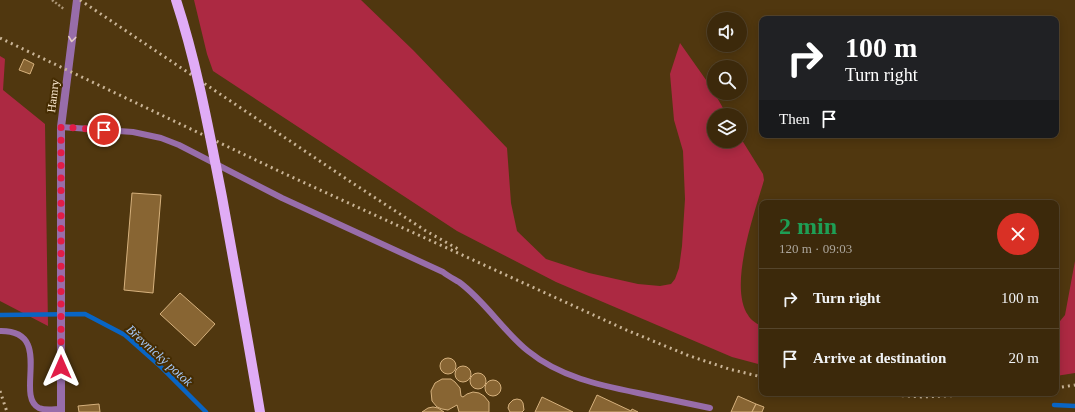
<!DOCTYPE html>
<html lang="en">
<head>
<meta charset="utf-8">
<style>
	body { margin:0; font-family:Georgia,serif; background:#433114; color:#f1f3f6; height:100vh; display:flex; flex-direction:column; font-size:15px; white-space:nowrap }
	* { box-sizing:border-box; margin:0 }
	p { font-size:13px; color:#aca69d }
	.icon { flex:none; width:22px; height:22px; fill:none; stroke:currentColor; stroke-width:2; stroke-linecap:round; stroke-linejoin:round }
	.map { position:relative; flex:1; overflow:hidden }
	.panel { position:absolute; left:759px; top:200px; width:300px; height:196px; display:flex; flex-direction:column; background:#3c290b; border-radius:8px; box-shadow:0 2px 10px #0003,0 0 0 1px #55452c }
	.panel>* { flex:none }
	.hud { position:absolute; left:759px; top:16px; width:300px; height:122px; border-radius:8px; box-shadow:0 2px 10px #0003,0 0 0 1px #55452c; background:#202124; color:#fff; overflow:hidden }
	.controls { position:absolute; left:707px; top:12px; display:grid; gap:8px }
	.controls a { display:grid; place-items:center; width:40px; height:40px; border-radius:50%; background:#3c290b; box-shadow:0 2px 10px #0003,0 0 0 1px #55452c; font-size:20px }
	.pin { position:absolute; display:grid; place-items:center; width:34px; height:34px; color:#fff; margin:-17px; border:2px solid #fff; border-radius:50%; box-shadow:0 1px 4px #0007 }
	.me { position:absolute; width:44px; margin:-22px; rotate:0deg; stroke-linejoin:round; filter:drop-shadow(0 0 3px #0008) }
	.turn { display:flex; align-items:center; gap:14px; height:84px; padding:0 20px; font-size:18px }
	.turn .icon { width:52px; height:52px; stroke-width:2.5 }
	.turn b { display:block; font-size:28px; line-height:34px }
	.then { display:flex; align-items:center; height:38px; padding:0 20px; background:#0003; gap:8px; font-size:15px }
	.round { display:grid; place-items:center; flex:none; width:42px; height:42px; border-radius:21px; background:#433114 }
	.summary { display:flex; align-items:center; justify-content:space-between; height:68px; padding:0 20px }
	h1 { font-size:24px; font-weight:600; line-height:30px; color:#1e9e55 }
	ul { padding:0; list-style:none }
	li { display:flex; align-items:center; gap:12px; height:60px; padding:0 20px; border-top:1px solid #55452c }
	li div { flex:1 }
	li b { display:block; font-size:15px }
	li em { font-style:normal }
	.map>svg:first-child { display:block }
	.forest { fill:#ac2942 }
	.lines { fill:none; stroke-linecap:round; stroke-linejoin:round }
	.stream { stroke:#0965c4; stroke-width:4.5 }
	.building { fill:#886533; stroke:#d6b17d }
	.path { stroke:#ac9676; stroke-width:2.5; stroke-dasharray:2 2; stroke-linecap:butt }
	.service { stroke:#986daa; stroke-width:6 }
	.minor { stroke:#986daa; stroke-width:8 }
	.rail { stroke:#c9b496; stroke-width:3; stroke-dasharray:2 4; stroke-linecap:butt }
	.primary-bridge { stroke:#e0acf6; stroke-width:10 }
	.oneway { stroke:#e2c8c4 }
	.route { stroke:#e11d48; stroke-width:7; stroke-dasharray:0 12.6 }
	.labels { text-anchor:middle; stroke-width:4; stroke-linejoin:round; paint-order:stroke }
	.street-label { font-size:12px; fill:#fae7cd; stroke:#452c02 }
	.water-label { font-size:13px; font-style:italic; fill:#a5c9f9; stroke:#452c02 }
</style>
</head>
<body>
<div class="map">
<svg width="1075" height="412" viewBox="0 0 1075 412">
	<rect width="100%" height="100%" fill="#50370f"/>
	<g class="forest">
		<path d="M194 0H361L413 50 507 148 511 203 517 231 546 259 589 273 638 284 660 286 671 284 675 279 679 268 682 246 685 199 683 151 674 120 670 74 680 43 711 87 727 115H714V141H740V137L763 174 764 180C755 212 728 286 748 315 750 320 758 324 762 327V365L732 357 556 282 457 231 213 71 207 54Z"/>
		<polygon points="0,56 5,59 3,90 45,124 48,326 0,301"/>
		<polygon points="1075,245 1075,373 1056,376 1056,326 1065,315 1075,261"/>
	</g>
	<g class="lines">
		<g class="stream">
			<polyline points="0,315 85,314 125,335 160,366 206,412"/>
			<polyline points="1054,405 1075,406"/>
		</g>
	</g>
	<g class="building">
		<polygon points="24,59 34,64 30,74 19,70"/>
		<polygon points="132,193 161,195 153,293 124,290"/>
		<polygon points="180,293 215,324 195,346 160,314"/>
		<circle cx="448" cy="366" r="8"/>
		<circle cx="463" cy="374" r="8"/>
		<circle cx="478" cy="381" r="8"/>
		<polygon points="442,379 451,379 455,382 460,388 461,396 463,397 467,394 473,392 479,393 484,396 489,402 489,412 459,412 457,405 448,410 442,409 437,407 432,401 431,391 435,383"/>
		<circle cx="493" cy="388" r="8"/>
		<polygon points="597,395 631,411 632,409 638,412 589,412"/>
		<polygon points="738,396 756,404 752,412 731,412"/>
		<polygon points="542,397 573,412 535,412"/>
		<polygon points="517,399 521,400 523,403 524,410 522,412 510,412 508,408 509,404 513,400"/>
		<polygon points="99,404 100,412 79,412 78,406"/>
		<polygon points="756,404 764,407 762,412 752,412"/>
		<polygon points="433,407 438,408 444,412 422,412 428,408"/>
	</g>
	<g class="lines">
		<polyline class="path" points="52,0 64,9"/>
		<g class="service">
			<path d="M61 127 133 132 161 138 179 145 282 198 443 272C448 276 454 279 459 282 485 301 503 331 528 351 560 377 599 385 638 393 662 398 686 403 710 408"/>
			<path d="M0 331C55 330 14 396 39 408 46 411 54 409 61 409"/>
		</g>
		<polyline class="minor" points="61,412 61,127 77,0"/>
		<g class="rail">
			<polyline points="80,0 351,182 426,231 458,249"/>
			<polyline points="0,38 283,173 624,329 687,355 729,369 762,377"/>
			<polyline points="1056,388 1075,385"/>
			<polyline points="0,391 7,412"/>
			<polyline points="860,393 923,397 1012,393"/>
		</g>
		<path class="primary-bridge" d="M176 0C197 64 209 131 222 197 235 269 248 340 260 412"/>
	</g>
	<defs><path id="oneway-chevron" d="M-2-3.5L2.5 0L-2 3.5" fill="none" stroke-width="1.6" stroke-linecap="round" stroke-linejoin="round"/></defs>
	<use class="oneway" href="#oneway-chevron" transform="translate(72 39) rotate(97)"/>
	<g class="lines">
		<polyline class="route" points="61,367 61,127 104,130"/>
	</g>
	<g class="labels">
		<g class="street-label">
			<text transform="translate(53 96) rotate(-83)" y="4">Hamry</text>
		</g>
		<g class="water-label">
			<text transform="translate(160 355) rotate(42)" y="5">Břevnický potok</text>
		</g>
	</g>
</svg>
<div class="controls">
<a><svg class="icon" aria-label="sound" viewBox="0 0 24 24"><path d="M4 9h4l5-4v14l-5-4H4zM17 9q2 3 0 6"/></svg></a>
<a><svg class="icon" aria-label="search" viewBox="0 0 24 24"><circle cx="10" cy="10" r="6"/><path d="M15 15l6 6"/></svg></a>
<a><svg class="icon" aria-label="layers" viewBox="0 0 24 24"><path d="M12 4l9 5-9 5-9-5zM3 14l9 5 9-5"/></svg></a>
</div>
<div class="pin" style="left:104px;top:130px;background:#d93025"><svg class="icon" aria-label="arrive" viewBox="0 0 24 24"><path d="M6 21V4h12l-3 4 3 4H6"/></svg></div>
<svg class="me" style="left:61px;top:367px" viewBox="-20 -20 40 40"><path d="M0-17L14 15 0 8-14 15z" fill="#e11d48" stroke="#fff" stroke-width="4"/></svg>
<div class="hud">
<div class="turn"><svg class="icon" aria-label="right" viewBox="0 0 24 24"><path d="M7 20v-9h11M14 6l5 5-5 5"/></svg><div><b>100 m</b>Turn right</div></div>
<div class="then">Then<svg class="icon" aria-label="arrive" viewBox="0 0 24 24"><path d="M6 21V4h12l-3 4 3 4H6"/></svg></div>
</div>
<section class="panel">
<div class="summary"><div><h1>2 min</h1><p>120 m · 09:03</p></div><a class="round" style="background:#d93025;color:#fff"><svg class="icon" aria-label="close" viewBox="0 0 24 24"><path d="M6 6l12 12M18 6L6 18"/></svg></a></div>
<ul>
<li><svg class="icon" aria-label="right" viewBox="0 0 24 24"><path d="M7 20v-9h11M14 6l5 5-5 5"/></svg><div><b>Turn right</b></div><em>100 m</em></li>
<li><svg class="icon" aria-label="arrive" viewBox="0 0 24 24"><path d="M6 21V4h12l-3 4 3 4H6"/></svg><div><b>Arrive at destination</b></div><em>20 m</em></li>
</ul>
</section>
</div>
</body>
</html>
